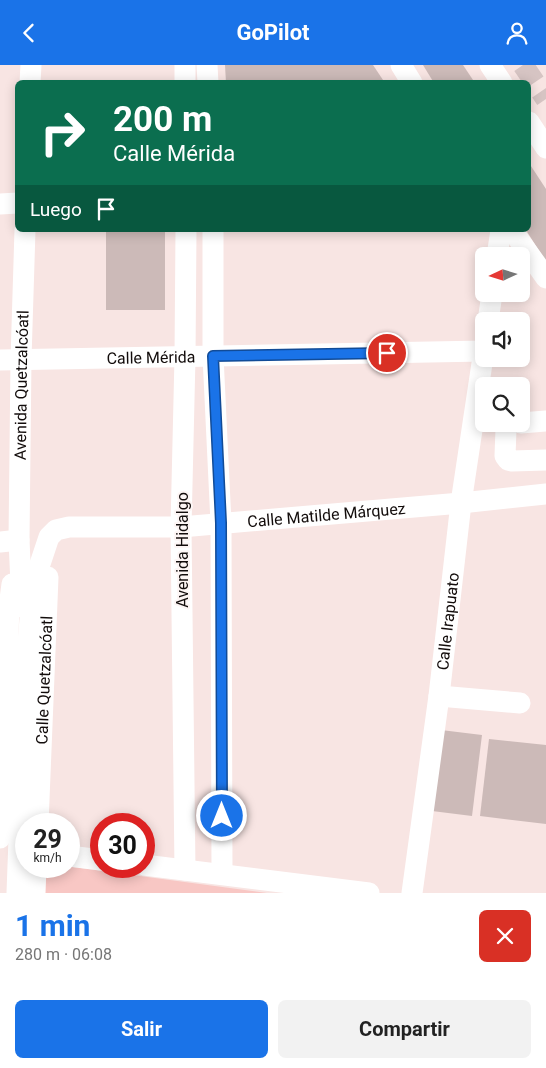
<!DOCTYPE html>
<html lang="es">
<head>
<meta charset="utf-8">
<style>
	body { margin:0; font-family:Roboto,sans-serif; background:#f2f2f2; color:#222; height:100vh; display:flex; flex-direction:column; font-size:19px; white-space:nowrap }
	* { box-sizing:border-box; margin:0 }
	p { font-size:16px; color:#767676 }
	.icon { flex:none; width:28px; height:28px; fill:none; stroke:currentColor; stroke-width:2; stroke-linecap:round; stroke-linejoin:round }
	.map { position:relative; height:828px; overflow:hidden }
	.drawer { display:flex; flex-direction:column; background:#fff; flex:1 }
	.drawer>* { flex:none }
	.hud { position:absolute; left:15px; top:15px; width:516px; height:152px; border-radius:8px; box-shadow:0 2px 12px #0003; background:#0b6e4f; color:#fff; overflow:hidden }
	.needle { width:32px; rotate:266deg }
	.buttons { position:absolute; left:475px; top:182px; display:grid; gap:10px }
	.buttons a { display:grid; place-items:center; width:55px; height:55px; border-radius:8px; background:#fff; box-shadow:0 2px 12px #0003; font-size:25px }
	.speed { position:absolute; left:15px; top:748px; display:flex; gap:10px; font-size:25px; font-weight:700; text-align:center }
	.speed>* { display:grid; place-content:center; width:65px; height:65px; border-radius:50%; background:#fff; box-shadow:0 2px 12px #0003; line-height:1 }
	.speed small { font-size:12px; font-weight:400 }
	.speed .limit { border:8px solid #d22; background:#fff; color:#111 }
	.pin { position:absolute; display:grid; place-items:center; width:42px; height:42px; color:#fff; margin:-21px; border:2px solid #fff; border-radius:50%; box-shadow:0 1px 5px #0007 }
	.me { position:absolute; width:55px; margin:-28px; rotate:0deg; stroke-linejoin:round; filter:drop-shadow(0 0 4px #0008) }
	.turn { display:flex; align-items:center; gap:18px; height:105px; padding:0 15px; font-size:22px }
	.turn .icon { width:65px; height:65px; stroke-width:2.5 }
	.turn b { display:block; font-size:35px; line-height:42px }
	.then { display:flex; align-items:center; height:48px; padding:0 15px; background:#0003; gap:10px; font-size:19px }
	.round { display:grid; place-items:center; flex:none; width:52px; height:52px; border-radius:8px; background:#f2f2f2 }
	.head { display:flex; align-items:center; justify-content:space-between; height:85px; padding:0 15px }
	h1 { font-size:30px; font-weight:700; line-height:38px; color:#1a73e8 }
	.cta { display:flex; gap:10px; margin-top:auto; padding:10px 15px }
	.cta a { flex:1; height:58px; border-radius:8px; background:#1a73e8; color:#fff; font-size:20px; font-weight:700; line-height:58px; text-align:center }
	.cta a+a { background:#f2f2f2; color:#222 }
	header { display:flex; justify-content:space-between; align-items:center; height:65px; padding:0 15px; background:#1a73e8; color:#fff; font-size:22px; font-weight:700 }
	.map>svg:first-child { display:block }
	.green { fill:#f8c7c4 }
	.building { fill:#ccbab8 }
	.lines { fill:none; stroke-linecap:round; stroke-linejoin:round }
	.minor-tunnel { stroke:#d6c4c3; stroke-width:21; stroke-dasharray:21 11; stroke-linecap:butt }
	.minor { stroke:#fff; stroke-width:21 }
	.route-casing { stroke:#114b97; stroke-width:12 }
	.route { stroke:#1a73e8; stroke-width:9 }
	.labels { text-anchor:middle; stroke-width:4; stroke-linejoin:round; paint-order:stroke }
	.street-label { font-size:16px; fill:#120c0b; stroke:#fdf5f4 }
</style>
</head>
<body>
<header><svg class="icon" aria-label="back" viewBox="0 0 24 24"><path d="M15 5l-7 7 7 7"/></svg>GoPilot<svg class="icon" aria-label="person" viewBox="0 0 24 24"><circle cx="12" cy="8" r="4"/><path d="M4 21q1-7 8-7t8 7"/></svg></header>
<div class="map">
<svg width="546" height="828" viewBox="0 0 546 828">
	<rect width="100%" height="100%" fill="#f8e5e3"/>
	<polygon class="green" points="46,801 65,801 267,828 45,828"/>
	<g class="building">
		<polygon points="225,0 373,0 385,18 226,18"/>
		<polygon points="423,0 463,0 475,18 434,18"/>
		<polygon points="529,98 546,124 546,197 526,165 529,165"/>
		<rect x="106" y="165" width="59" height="80"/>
		<polygon points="441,665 482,670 472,751 432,746"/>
		<polygon points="489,674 546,680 546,759 480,751"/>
	</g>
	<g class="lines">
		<polyline class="minor-tunnel" points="523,0 546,34"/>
		<g class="minor">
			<polyline points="185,0 185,18"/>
			<polyline points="207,0 208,18"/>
			<polyline points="401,0 412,18"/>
			<polyline points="490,0 502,18"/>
			<polyline points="30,18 31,0"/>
			<polyline points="529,57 546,83"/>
			<polyline points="0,139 18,138"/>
			<polyline points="213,165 213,291 221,458 222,809"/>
			<polyline points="512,165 546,213"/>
			<polyline points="497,191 501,165"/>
			<polyline points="488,256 492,229"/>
			<path id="s1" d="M0 295 484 286"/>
			<polyline points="521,358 546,356"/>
			<polyline points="510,359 506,364 505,391 508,395 512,396 546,395"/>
			<polyline points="0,477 19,475"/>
			<path id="s2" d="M22 542 19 475 21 294 25 165"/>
			<polyline points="439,631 520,638"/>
			<path id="s3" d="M38 759 48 512"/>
			<polyline points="0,773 9,542 12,519"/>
			<polyline points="69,791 101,795"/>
			<polyline points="144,800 369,828"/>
			<polyline points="185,805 181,462 185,292 186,165"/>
			<path id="s4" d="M17 828 25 612 31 543 37 508 49 472 56 465 69 462H181L461 438 546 429"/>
			<polyline points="35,828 36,801"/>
			<path id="s5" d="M412 828 439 631 461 438 484 285"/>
		</g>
	</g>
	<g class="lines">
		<g class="route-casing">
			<polyline id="route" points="222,751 221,458 213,291 387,288"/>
		</g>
		<use href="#route" class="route"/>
	</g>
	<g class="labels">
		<g class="street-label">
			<text dy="6" stroke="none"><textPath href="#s1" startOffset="151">Calle Mérida</textPath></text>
			<text dy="6" stroke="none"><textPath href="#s2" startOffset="222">Avenida Quetzalcóatl</textPath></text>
			<text dy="6" stroke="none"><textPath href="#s4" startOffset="640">Calle Matilde Márquez</textPath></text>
			<text transform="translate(182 485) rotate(-90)" y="6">Avenida Hidalgo</text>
			<text dy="6" stroke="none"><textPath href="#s5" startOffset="274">Calle Irapuato</textPath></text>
			<text dy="6" stroke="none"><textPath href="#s3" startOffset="144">Calle Quetzalcóatl</textPath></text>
		</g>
	</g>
</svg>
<div class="buttons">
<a><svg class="needle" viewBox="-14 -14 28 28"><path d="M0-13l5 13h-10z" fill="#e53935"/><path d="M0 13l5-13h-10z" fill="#767676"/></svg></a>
<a><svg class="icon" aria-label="sound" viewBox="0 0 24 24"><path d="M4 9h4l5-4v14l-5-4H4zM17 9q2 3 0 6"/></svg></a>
<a><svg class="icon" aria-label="search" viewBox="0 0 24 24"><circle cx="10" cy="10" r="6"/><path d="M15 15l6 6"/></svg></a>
</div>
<div class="speed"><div>29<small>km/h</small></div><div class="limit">30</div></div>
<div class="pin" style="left:387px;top:288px;background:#d93025"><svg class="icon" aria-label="arrive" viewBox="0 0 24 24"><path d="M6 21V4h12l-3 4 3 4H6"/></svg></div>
<svg class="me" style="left:222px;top:751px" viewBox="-20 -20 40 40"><circle r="17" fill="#1a73e8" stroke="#fff" stroke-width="3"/><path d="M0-11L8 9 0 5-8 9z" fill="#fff"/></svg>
<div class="hud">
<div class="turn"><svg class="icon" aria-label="right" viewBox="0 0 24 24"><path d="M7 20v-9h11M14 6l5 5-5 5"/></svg><div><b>200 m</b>Calle Mérida</div></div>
<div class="then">Luego<svg class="icon" aria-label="arrive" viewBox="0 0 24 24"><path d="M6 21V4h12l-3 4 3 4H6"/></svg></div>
</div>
</div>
<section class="drawer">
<div class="head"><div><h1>1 min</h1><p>280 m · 06:08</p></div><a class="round" style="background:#d93025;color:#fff"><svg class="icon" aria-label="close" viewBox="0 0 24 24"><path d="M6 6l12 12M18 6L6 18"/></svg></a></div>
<div class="cta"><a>Salir</a><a>Compartir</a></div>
</section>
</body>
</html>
